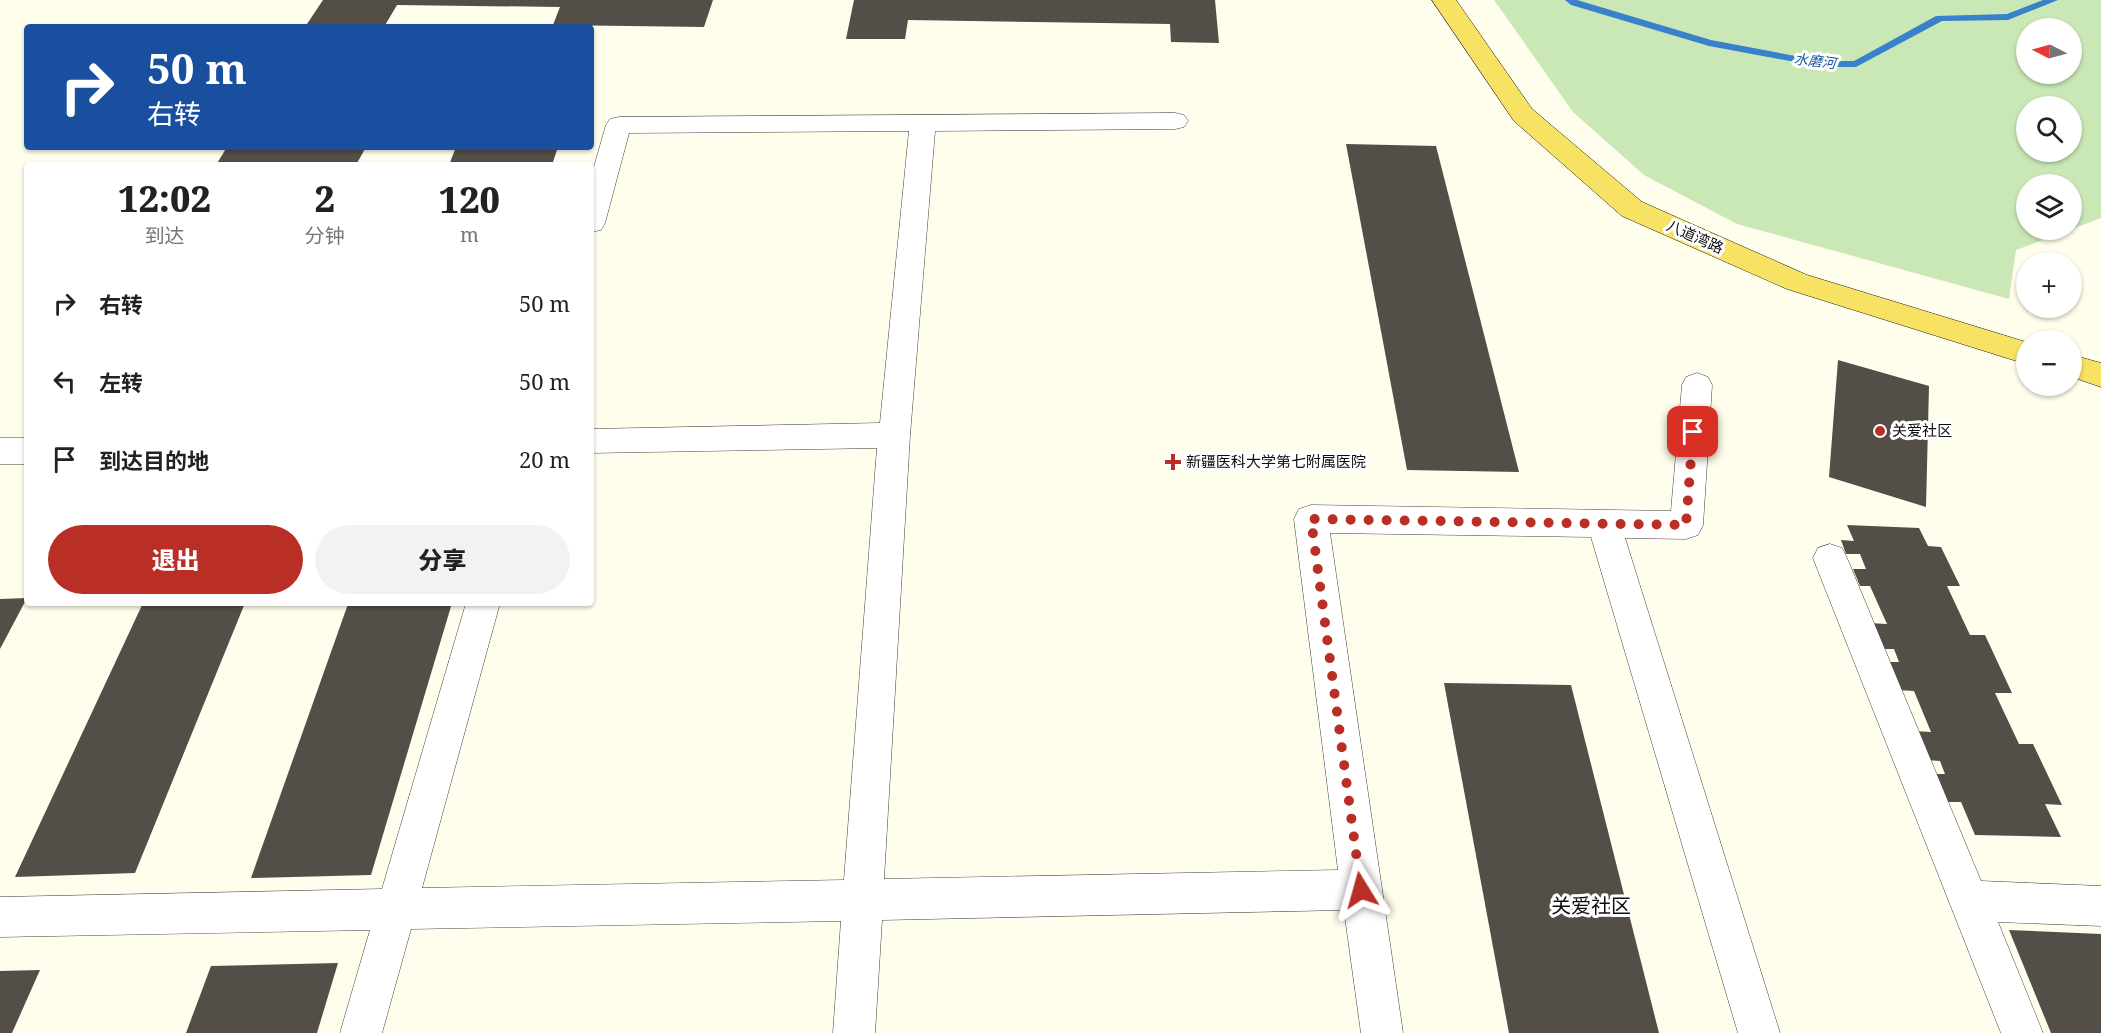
<!DOCTYPE html>
<html lang="zh">
<head>
<meta charset="utf-8">
<style>
	body { margin:0; font-family:"Noto Serif","Noto Sans SC",serif; background:#f2f2f2; color:#222; height:100vh; display:flex; flex-direction:column; font-size:22px; white-space:nowrap }
	* { box-sizing:border-box; margin:0 }
	p { font-size:20px; color:#767676 }
	.icon { flex:none; width:33px; height:33px; fill:none; stroke:currentColor; stroke-width:2; stroke-linecap:round; stroke-linejoin:round }
	.map { position:relative; flex:1; overflow:hidden }
	.details { position:absolute; left:24px; top:162px; width:570px; height:444px; display:flex; flex-direction:column; background:#fff; border-radius:6px; box-shadow:0 2px 4px #0004 }
	.details>* { flex:none }
	.guide { position:absolute; left:24px; top:24px; width:570px; height:126px; border-radius:6px; box-shadow:0 2px 4px #0004; background:#1a4fa0; color:#fff; overflow:hidden }
	.needle { width:39px; rotate:276deg }
	.controls { position:absolute; left:2016px; top:18px; display:grid; gap:12px }
	.controls a { display:grid; place-items:center; width:66px; height:66px; border-radius:50%; background:#fff; box-shadow:0 2px 4px #0004; font-size:30px }
	.pin { position:absolute; display:grid; place-items:center; width:51px; height:51px; color:#fff; margin:-26px; border-radius:12px; box-shadow:0 3px 9px #0006 }
	.me { position:absolute; width:66px; margin:-33px; rotate:352deg; stroke-linejoin:round; filter:drop-shadow(0 0 4px #0008) }
	.turn { display:flex; align-items:center; gap:21px; height:126px; padding:0 24px; font-size:27px }
	.turn .icon { width:78px; height:78px; stroke-width:2.5 }
	.turn b { display:block; font-size:42px; line-height:51px }
	.eta { display:flex; justify-content:space-evenly; align-items:center; height:102px; text-align:center }
	.eta b { font-size:36px; font-weight:800; line-height:42px }
	.button { display:flex; gap:12px; margin-top:auto; padding:12px 24px }
	.button a { flex:1; height:69px; border-radius:36px; background:#b92f26; color:#fff; font-size:24px; font-weight:800; line-height:69px; text-align:center }
	.button a+a { background:#f2f2f2; color:#222 }
	ul { padding:0; list-style:none }
	li { display:flex; align-items:center; gap:18px; height:78px; padding:0 24px }
	li div { flex:1 }
	li b { display:block; font-size:22px }
	li em { font-style:normal }
	.map>svg:first-child { display:block }
	.green { fill:#cae8b6; fill-rule:evenodd }
	.lines { fill:none; stroke-linecap:round; stroke-linejoin:round }
	.stream { fill:#3981cb; fill-rule:evenodd }
	.building { fill:#544e48 }
	.minor-casing { stroke:#3f3f3f; stroke-width:1 }
	.major-casing { stroke:#1d1d1d; stroke-width:1 }
	.minor { fill:#fff; fill-rule:evenodd }
	.major { fill:#f7e263; fill-rule:evenodd }
	.route { stroke:#b92f26; stroke-width:10; stroke-dasharray:0 18 }
	.poi-dot { fill:#b92f26; stroke:#fff; stroke-width:2 }
	.labels { text-anchor:middle; stroke-width:6; stroke-linejoin:round; paint-order:stroke }
	.far-water-label { font-size:14px; font-style:italic; fill:#18549b; stroke:#fff }
	.street-label { font-size:15px; fill:#0c0c0c; stroke:#fff }
	.poi-label { font-size:15px; fill:#0c0c0c; stroke:#fff; text-anchor:start }
	.near-neighbourhood-label { font-size:20px; fill:#0c0c0c; stroke:#fff }
</style>
</head>
<body>
<div class="map">
<svg width="2101" height="1033" viewBox="0 0 2101 1033">
	<rect width="100%" height="100%" fill="#fffdeb"/>
	<path class="green" d="M1494 0H2101V218L2016 250 2009 299 1737 224 1644 175 1573 112ZM2026 28H2072V74H2026ZM2026 106H2072V152H2026ZM2026 184H2072V230H2026Z"/>
	<g class="lines">
		<polygon class="stream" points="1565,0 1577,0 1711,40 1822,61 1854,61 1936,16 2007,14 2043,0 2058,0 2008,20 1942,21 1856,67 1822,67 1709,46 1571,5"/>
	</g>
	<g class="building">
		<polygon points="323,0 713,0 704,27 553,25 560,7 397,5 384,27 305,27"/>
		<polygon points="854,0 1215,0 1219,43 1171,42 1170,24 908,20 905,39 846,39"/>
		<polygon points="1346,144 1436,146 1519,472 1407,470"/>
		<polygon points="227,147 366,147 356,165 216,165"/>
		<polygon points="456,147 558,147 552,165 449,165"/>
		<polygon points="1838,360 1929,386 1926,507 1829,477"/>
		<polygon points="1847,525 1919,528 1928,546 1941,547 1960,586 1947,586 1970,635 1985,635 2012,693 1995,693 2019,744 2033,744 2062,805 2045,804 2061,837 1975,835 1961,802 1943,802 1930,774 1945,774 1940,761 1926,760 1913,731 1931,732 1914,691 1897,690 1885,662 1899,662 1894,649 1880,649 1868,623 1887,624 1870,586 1860,586 1853,569 1866,569 1860,554 1846,554 1841,540 1854,541"/>
		<polygon points="27,598 0,649 0,599"/>
		<polygon points="143,603 245,603 135,873 15,877"/>
		<polygon points="379,603 452,603 371,875 251,878 348,604"/>
		<polygon points="1444,683 1571,685 1659,1033 1509,1033"/>
		<polygon points="2009,930 2101,934 2101,1033 2051,1033"/>
		<polygon points="338,963 317,1033 186,1033 211,966"/>
		<polygon points="40,970 12,1033 0,1033 0,971"/>
	</g>
	<g class="lines">
		<g class="minor-casing">
			<g id="minor">
				<polygon points="1175,113 1184,115 1188,121 1184,127 1175,129 935,131 910,435 884,879 1338,870 1294,519 1299,509 1311,505 1671,511 1682,385 1686,377 1697,373 1708,377 1712,385 1703,525 1698,535 1686,539 1625,538 1780,1033 1738,1033 1591,537 1330,533 1403,1033 1361,1033 1344,910 882,920 875,1033 833,1033 841,921 411,929 382,1033 340,1033 370,930 0,937 0,897 382,889 466,603 500,603 422,888 844,880 877,448 591,453 591,429 880,423 909,131 629,133 605,223 601,230 591,232 591,177 606,125 610,119 619,117"/>
				<rect x="0" y="438" width="27" height="26"/>
				<polygon points="1830,544 1842,548 1847,558 1981,881 2101,886 2101,926 1998,922 2043,1033 2001,1033 1813,558 1818,548"/>
			</g>
		</g>
		<g class="major-casing">
			<g id="major">
				<polygon points="1432,0 1456,0 1532,109 1642,202 1807,275 2026,342 2026,364 1787,289 1622,216 1514,121"/>
				<polygon points="2072,355 2101,363 2101,387 2072,377"/>
			</g>
		</g>
		<use href="#minor" class="minor"/>
		<use href="#major" class="major"/>
	</g>
	<g class="lines">
		<polyline class="route" points="1361,890 1311,519 1686,525 1693,432"/>
	</g>
	<g class="poi-dot">
		<circle cx="1880" cy="431" r="6"/>
		<path d="M1170 453h6v6h6v6h-6v6h-6v-6h-6v-6h6z"/>
	</g>
	<g class="labels">
		<g class="far-water-label">
			<text transform="translate(1815 61) rotate(7)" y="5">水磨河</text>
		</g>
		<g class="street-label">
			<text transform="translate(1695 237) rotate(24)" y="5">八道湾路</text>
		</g>
		<g class="poi-label">
			<text x="1892" y="436">关爱社区</text>
			<text x="1186" y="467">新疆医科大学第七附属医院</text>
		</g>
		<g class="near-neighbourhood-label">
			<text x="1591" y="913">关爱社区</text>
		</g>
	</g>
</svg>
<div class="controls">
<a><svg class="needle" viewBox="-14 -14 28 28"><path d="M0-13l5 13h-10z" fill="#e53935"/><path d="M0 13l5-13h-10z" fill="#767676"/></svg></a>
<a><svg class="icon" aria-label="search" viewBox="0 0 24 24"><circle cx="10" cy="10" r="6"/><path d="M15 15l6 6"/></svg></a>
<a><svg class="icon" aria-label="layers" viewBox="0 0 24 24"><path d="M12 4l9 5-9 5-9-5zM3 14l9 5 9-5"/></svg></a>
<a>+</a>
<a>−</a>
</div>
<div class="pin" style="left:1693px;top:432px;background:#d93025"><svg class="icon" aria-label="arrive" viewBox="0 0 24 24"><path d="M6 21V4h12l-3 4 3 4H6"/></svg></div>
<svg class="me" style="left:1361px;top:890px" viewBox="-20 -20 40 40"><path d="M0-17L14 15 0 8-14 15z" fill="#b92f26" stroke="#fff" stroke-width="4"/></svg>
<div class="guide">
<div class="turn"><svg class="icon" aria-label="right" viewBox="0 0 24 24"><path d="M7 20v-9h11M14 6l5 5-5 5"/></svg><div><b>50 m</b>右转</div></div>
</div>
<section class="details">
<div class="eta">
<div><b>12:02</b><p>到达</p></div>
<div><b>2</b><p>分钟</p></div>
<div><b>120</b><p>m</p></div>
</div>
<ul>
<li><svg class="icon" aria-label="right" viewBox="0 0 24 24"><path d="M7 20v-9h11M14 6l5 5-5 5"/></svg><div><b>右转</b></div><em>50 m</em></li>
<li><svg class="icon" aria-label="left" viewBox="0 0 24 24"><path d="M17 20v-9H6M10 6l-5 5 5 5"/></svg><div><b>左转</b></div><em>50 m</em></li>
<li><svg class="icon" aria-label="arrive" viewBox="0 0 24 24"><path d="M6 21V4h12l-3 4 3 4H6"/></svg><div><b>到达目的地</b></div><em>20 m</em></li>
</ul>
<div class="button"><a>退出</a><a>分享</a></div>
</section>
</div>
</body>
</html>
